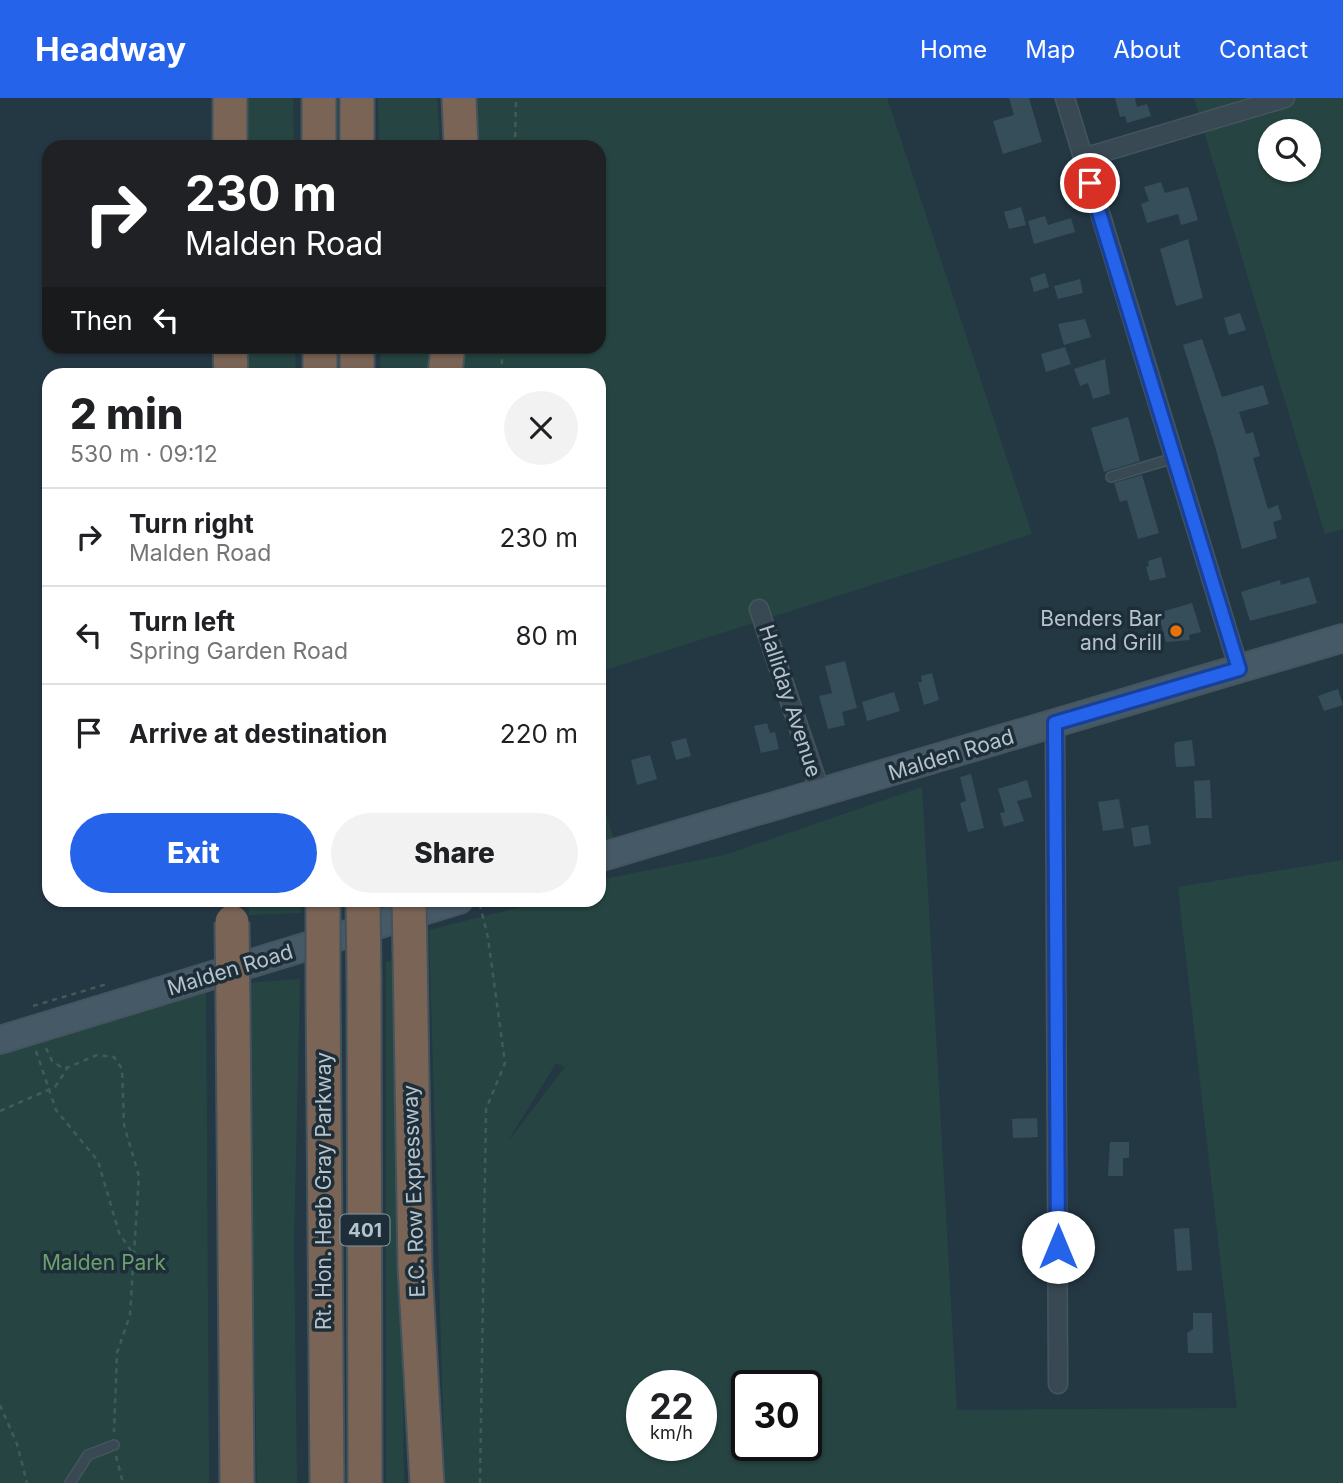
<!DOCTYPE html>
<html lang="en">
<head>
<meta charset="utf-8">
<style>
	body { margin:0; font-family:Inter,sans-serif; background:#f2f2f2; color:#202124; height:100vh; display:flex; flex-direction:column; font-size:26px; white-space:nowrap }
	* { box-sizing:border-box; margin:0 }
	p { font-size:23px; color:#757577 }
	.icon { flex:none; width:38px; height:38px; fill:none; stroke:currentColor; stroke-width:2; stroke-linecap:round; stroke-linejoin:round }
	.map { position:relative; flex:1; overflow:hidden }
	.drawer { position:absolute; left:42px; top:270px; width:564px; height:539px; display:flex; flex-direction:column; background:#fff; border-radius:21px; box-shadow:0 2px 5px #0004 }
	.drawer>* { flex:none }
	.hud { position:absolute; left:42px; top:42px; width:564px; height:214px; border-radius:21px; box-shadow:0 2px 5px #0004; background:#202124; color:#fff; overflow:hidden }
	.tools { position:absolute; left:1258px; top:21px; display:grid; gap:14px }
	.tools a { display:grid; place-items:center; width:63px; height:63px; border-radius:50%; background:#fff; box-shadow:0 2px 5px #0004; font-size:35px }
	.speed { position:absolute; left:626px; top:1272px; display:flex; gap:14px; font-size:35px; font-weight:700; text-align:center }
	.speed>* { display:grid; place-content:center; width:91px; height:91px; border-radius:50%; background:#fff; box-shadow:0 2px 5px #0004; line-height:1 }
	.speed small { font-size:18px; font-weight:400 }
	.speed .limit { border:4px solid #111; border-radius:10px; background:#fff; color:#111 }
	.pin { position:absolute; display:grid; place-items:center; width:60px; height:60px; color:#fff; margin:-30px; border:4px solid #fff; border-radius:50%; box-shadow:0 2px 7px #0007 }
	.me { position:absolute; width:77px; margin:-38px; rotate:0deg; stroke-linejoin:round; filter:drop-shadow(0 0 5px #0008) }
	.turn { display:flex; align-items:center; gap:24px; height:147px; padding:0 28px; font-size:32px }
	.turn .icon { width:91px; height:91px; stroke-width:2.5 }
	.turn b { display:block; font-size:49px; line-height:60px }
	.then { display:flex; align-items:center; height:66px; padding:0 28px; background:#0003; gap:14px; font-size:26px }
	.round { display:grid; place-items:center; flex:none; width:74px; height:74px; border-radius:37px; background:#f2f2f2 }
	.overview { display:flex; align-items:center; justify-content:space-between; height:119px; padding:0 28px }
	h1 { font-size:42px; font-weight:800; line-height:52px }
	.primary-button { display:flex; gap:14px; margin-top:auto; padding:14px 28px }
	.primary-button a { flex:1; height:80px; border-radius:42px; background:#2563eb; color:#fff; font-size:28px; font-weight:800; line-height:80px; text-align:center }
	.primary-button a+a { background:#f2f2f2; color:#202124 }
	ul { padding:0; list-style:none }
	li { display:flex; align-items:center; gap:21px; height:98px; padding:0 28px; border-top:2px solid #e0e0e0 }
	li div { flex:1 }
	li b { display:block; font-size:26px }
	li em { font-style:normal }
	header { display:flex; align-items:center; gap:42px; box-sizing:border-box; height:98px; padding:0 35px; background:#2563eb; color:#fff }
	header strong { font-size:33px }
	nav { display:flex; gap:38px; margin-inline-start:auto; font-size:24px }
	.map>svg:first-child { display:block }
	.green { fill:#264542; fill-rule:evenodd }
	.building { fill:#364d5a }
	.lines { fill:none; stroke-linecap:round; stroke-linejoin:round }
	.lane-casing { stroke:#45555f; stroke-width:12 }
	.street-casing { stroke:#45555f; stroke-width:21 }
	.secondary-casing { stroke:#45555f; stroke-width:30 }
	.highway-casing { stroke:#43535d; stroke-width:37 }
	.path { stroke:#405c59; stroke-width:2.5; stroke-dasharray:5 5; stroke-linecap:butt }
	.lane { stroke:#394953; stroke-width:9 }
	.street { stroke:#394953; stroke-width:18 }
	.secondary { stroke:#465966; stroke-width:26 }
	.highway { stroke:#7a6455; stroke-width:33 }
	.highway-bridge-casing { stroke:#43535d; stroke-width:37; stroke-linecap:butt }
	.highway-bridge { stroke:#7a6455; stroke-width:33 }
	.route-casing { stroke:#184099; stroke-width:18 }
	.route { stroke:#2563eb; stroke-width:12 }
	.food-dot { fill:#e8710a; stroke:#1d2e38; stroke-width:2.5 }
	.labels { text-anchor:middle; stroke-width:7; stroke-linejoin:round; paint-order:stroke }
	.shield { fill:#1d2e38; stroke:#8896a0; stroke-width:2 }
	.shield-label { font-size:19px; font-weight:bold; fill:#b6c3cd }
	.poi-label { font-size:21px; fill:#b6c3cd; stroke:#1d2e38; text-anchor:end }
	.street-label { font-size:21px; fill:#b6c3cd; stroke:#1d2e38 }
	.park-label { font-size:21px; fill:#6ba06d; stroke:#1d2e38 }
</style>
</head>
<body>
<header>
<strong>Headway</strong>
<nav><a>Home</a><a>Map</a><a>About</a><a>Contact</a></nav>
</header>
<div class="map">
<svg width="1343" height="1385" viewBox="0 0 1343 1385">
	<rect width="100%" height="100%" fill="#243844"/>
	<g class="green">
		<polygon points="243,0 293,0 294,49 243,49"/>
		<polygon points="378,0 437,0 440,49 379,49"/>
		<polygon points="476,0 887,0 1032,436 599,574 598,276 463,276 465,249 598,248 598,49 478,49"/>
		<path d="M1194 0H1343V431L1325 436ZM1270 33H1309V72H1270Z"/>
		<polygon points="244,249 295,249 296,276 244,276"/>
		<polygon points="380,249 435,249 434,276 381,276"/>
		<polygon points="598,689 618,755 598,760"/>
		<path d="M922 689 957 1312 1237 1310 1178 789 1343 762V1385H445L429 832 548 802H598L599 782 725 757ZM556 965 565 969 509 1042V1041ZM702 1288V1348H642V1288ZM747 1288H807V1348H747Z"/>
		<polygon points="249,802 300,802 301,815 249,817"/>
		<polygon points="397,862 404,1385 386,1385 386,864"/>
		<polygon points="300,881 294,1145 297,1385 257,1385 248,885"/>
		<polygon points="206,883 209,1385 0,1385 0,945"/>
	</g>
	<g class="building">
		<polygon points="1009,0 1029,0 1042,44 1003,56 993,23 1014,17"/>
		<polygon points="1115,0 1135,0 1137,9 1147,6 1151,18 1127,25 1125,18 1120,19"/>
		<polygon points="1161,84 1165,95 1188,89 1198,122 1181,127 1178,116 1147,125 1141,106 1149,103 1144,89"/>
		<polygon points="1021,109 1026,127 1009,131 1004,114"/>
		<polygon points="1045,118 1048,127 1071,120 1075,134 1034,146 1028,123"/>
		<polygon points="1188,141 1203,200 1176,208 1160,151"/>
		<polygon points="1045,175 1049,189 1034,194 1030,180"/>
		<polygon points="1080,181 1083,195 1058,201 1054,188"/>
		<polygon points="1240,215 1246,232 1229,237 1224,220"/>
		<polygon points="1085,221 1091,239 1064,247 1058,226"/>
		<polygon points="1202,241 1222,299 1263,287 1269,306 1239,314 1246,336 1253,334 1260,358 1253,360 1268,411 1278,407 1282,421 1273,424 1277,440 1242,451 1215,348 1183,247"/>
		<polygon points="1065,249 1071,266 1046,274 1041,256"/>
		<polygon points="1105,261 1110,296 1093,301 1088,285 1080,288 1074,271"/>
		<polygon points="1128,319 1140,363 1104,374 1091,330"/>
		<polygon points="1142,377 1159,435 1138,441 1127,402 1120,404 1114,385"/>
		<polygon points="1161,459 1166,479 1150,483 1146,469 1149,468 1148,463"/>
		<polygon points="1309,479 1317,505 1250,523 1241,494 1280,482 1281,487"/>
		<polygon points="1192,505 1201,534 1189,537 1190,542 1166,544 1158,515"/>
		<polygon points="845,563 857,610 842,614 845,627 828,631 819,598 832,595 825,568"/>
		<polygon points="932,575 939,602 924,607 918,584 922,584 921,578"/>
		<polygon points="1338,591 1343,607 1324,613 1318,598"/>
		<polygon points="894,594 900,613 867,623 862,604"/>
		<polygon points="767,625 770,635 775,634 779,651 761,655 754,628"/>
		<polygon points="686,640 691,658 676,662 671,644"/>
		<polygon points="1192,642 1195,668 1176,669 1174,647 1176,644"/>
		<polygon points="650,657 657,681 637,687 631,662"/>
		<polygon points="971,676 984,730 968,734 960,705 966,703 960,679"/>
		<polygon points="1027,682 1032,699 1017,703 1024,723 1004,729 1000,715 1005,714 998,691"/>
		<polygon points="1210,682 1212,720 1196,720 1194,683"/>
		<polygon points="1119,701 1124,730 1103,733 1098,704"/>
		<polygon points="1148,727 1151,746 1134,749 1131,730"/>
		<polygon points="1037,1020 1038,1039 1013,1040 1012,1021"/>
		<polygon points="1110,1044 1129,1044 1129,1060 1123,1060 1123,1078 1108,1078"/>
		<polygon points="1189,1130 1192,1172 1177,1173 1174,1131"/>
		<polygon points="1193,1215 1212,1215 1213,1255 1188,1255 1187,1235 1193,1231"/>
	</g>
	<g class="lines">
		<g class="lane-casing">
			<g id="lane">
				<polyline points="1111,379 1174,360"/>
				<polyline points="70,1385 88,1357 114,1347"/>
			</g>
		</g>
		<g class="street-casing">
			<g id="street">
				<polyline points="1065,0 1239,571"/>
				<polyline points="1083,60 1285,0"/>
				<polyline points="759,511 821,696"/>
				<polyline points="1055,625 1058,1286"/>
			</g>
		</g>
		<g class="secondary-casing">
			<g id="secondary">
				<polyline points="598,760 1343,540"/>
				<polyline points="0,942 459,802"/>
			</g>
		</g>
		<g class="highway-casing">
			<g id="highway">
				<polyline points="319,0 319,49"/>
				<polyline points="459,0 461,49"/>
				<polyline points="230,49 230,0"/>
				<polyline points="357,49 357,0"/>
				<polyline points="230,248 231,276"/>
				<polyline points="320,248 320,276"/>
				<polyline points="357,248 357,276"/>
				<polyline points="445,276 448,248"/>
				<polyline points="410,854 415,1169 427,1385"/>
				<polyline points="364,879 365,1385"/>
				<polyline points="323,892 327,1385"/>
				<polyline points="233,910 237,1385"/>
			</g>
		</g>
		<g class="path">
			<polyline points="515,49 516,0"/>
			<polyline points="501,276 503,248"/>
			<polyline points="33,908 107,886"/>
			<polyline points="46,950 52,963 64,971 97,957 114,959 122,971 124,1027 139,1078 130,1217 117,1255 114,1334"/>
			<polyline points="36,953 56,1012 98,1063 119,1135 134,1157"/>
			<polyline points="0,1013 55,989 67,971"/>
			<polyline points="0,1307 17,1346 27,1385"/>
			<polyline points="116,1358 123,1385"/>
			<polyline points="480,1385 486,1011 505,965 488,840 480,807"/>
		</g>
		<use href="#lane" class="lane"/>
		<use href="#street" class="street"/>
		<use href="#secondary" class="secondary"/>
		<use href="#highway" class="highway"/>
		<g class="highway-bridge-casing">
			<g id="highway-bridge">
				<polyline points="323,802 323,892"/>
				<polyline points="363,802 364,879"/>
				<polyline points="409,802 410,854"/>
				<polyline points="232,824 233,910"/>
			</g>
		</g>
		<use href="#highway-bridge" class="highway-bridge"/>
	</g>
	<g class="lines">
		<g class="route-casing">
			<polyline id="route" points="1058,1149 1055,625 1239,571 1090,85"/>
		</g>
		<use href="#route" class="route"/>
	</g>
	<circle class="food-dot" cx="1176" cy="533" r="7"/>
	<g class="labels">
		<rect class="shield" x="340.5" y="1116.5" width="49" height="31" rx="5"/>
		<g class="shield-label">
			<text x="365" y="1139">401</text>
		</g>
		<g class="poi-label">
			<text x="1162" y="528">Benders Bar<tspan x="1162" dy="24">and Grill</tspan></text>
		</g>
		<g class="street-label">
			<text transform="translate(790 603) rotate(72)" y="7">Halliday Avenue</text>
			<text transform="translate(951 657) rotate(-17)" y="7">Malden Road</text>
			<text transform="translate(230 872) rotate(-17)" y="7">Malden Road</text>
			<text transform="translate(324 1093) rotate(-90)" y="7">Rt. Hon. Herb Gray Parkway</text>
			<text transform="translate(414 1093) rotate(-92)" y="7">E.C. Row Expressway</text>
		</g>
		<g class="park-label">
			<text x="104" y="1172">Malden Park</text>
		</g>
	</g>
</svg>
<div class="tools">
<a><svg class="icon" aria-label="search" viewBox="0 0 24 24"><circle cx="10" cy="10" r="6"/><path d="M15 15l6 6"/></svg></a>
</div>
<div class="speed"><div>22<small>km/h</small></div><div class="limit">30</div></div>
<div class="pin" style="left:1090px;top:85px;background:#d93025"><svg class="icon" aria-label="arrive" viewBox="0 0 24 24"><path d="M6 21V4h12l-3 4 3 4H6"/></svg></div>
<svg class="me" style="left:1058px;top:1149px" viewBox="-20 -20 40 40"><circle r="19" fill="#fff"/><path d="M0-13L10 11 0 6-10 11z" fill="#2563eb"/></svg>
<div class="hud">
<div class="turn"><svg class="icon" aria-label="right" viewBox="0 0 24 24"><path d="M7 20v-9h11M14 6l5 5-5 5"/></svg><div><b>230 m</b>Malden Road</div></div>
<div class="then">Then<svg class="icon" aria-label="left" viewBox="0 0 24 24"><path d="M17 20v-9H6M10 6l-5 5 5 5"/></svg></div>
</div>
<section class="drawer">
<div class="overview"><div><h1>2 min</h1><p>530 m · 09:12</p></div><a class="round"><svg class="icon" aria-label="close" viewBox="0 0 24 24"><path d="M6 6l12 12M18 6L6 18"/></svg></a></div>
<ul>
<li><svg class="icon" aria-label="right" viewBox="0 0 24 24"><path d="M7 20v-9h11M14 6l5 5-5 5"/></svg><div><b>Turn right</b><p>Malden Road</p></div><em>230 m</em></li>
<li><svg class="icon" aria-label="left" viewBox="0 0 24 24"><path d="M17 20v-9H6M10 6l-5 5 5 5"/></svg><div><b>Turn left</b><p>Spring Garden Road</p></div><em>80 m</em></li>
<li><svg class="icon" aria-label="arrive" viewBox="0 0 24 24"><path d="M6 21V4h12l-3 4 3 4H6"/></svg><div><b>Arrive at destination</b></div><em>220 m</em></li>
</ul>
<div class="primary-button"><a>Exit</a><a>Share</a></div>
</section>
</div>
</body>
</html>
